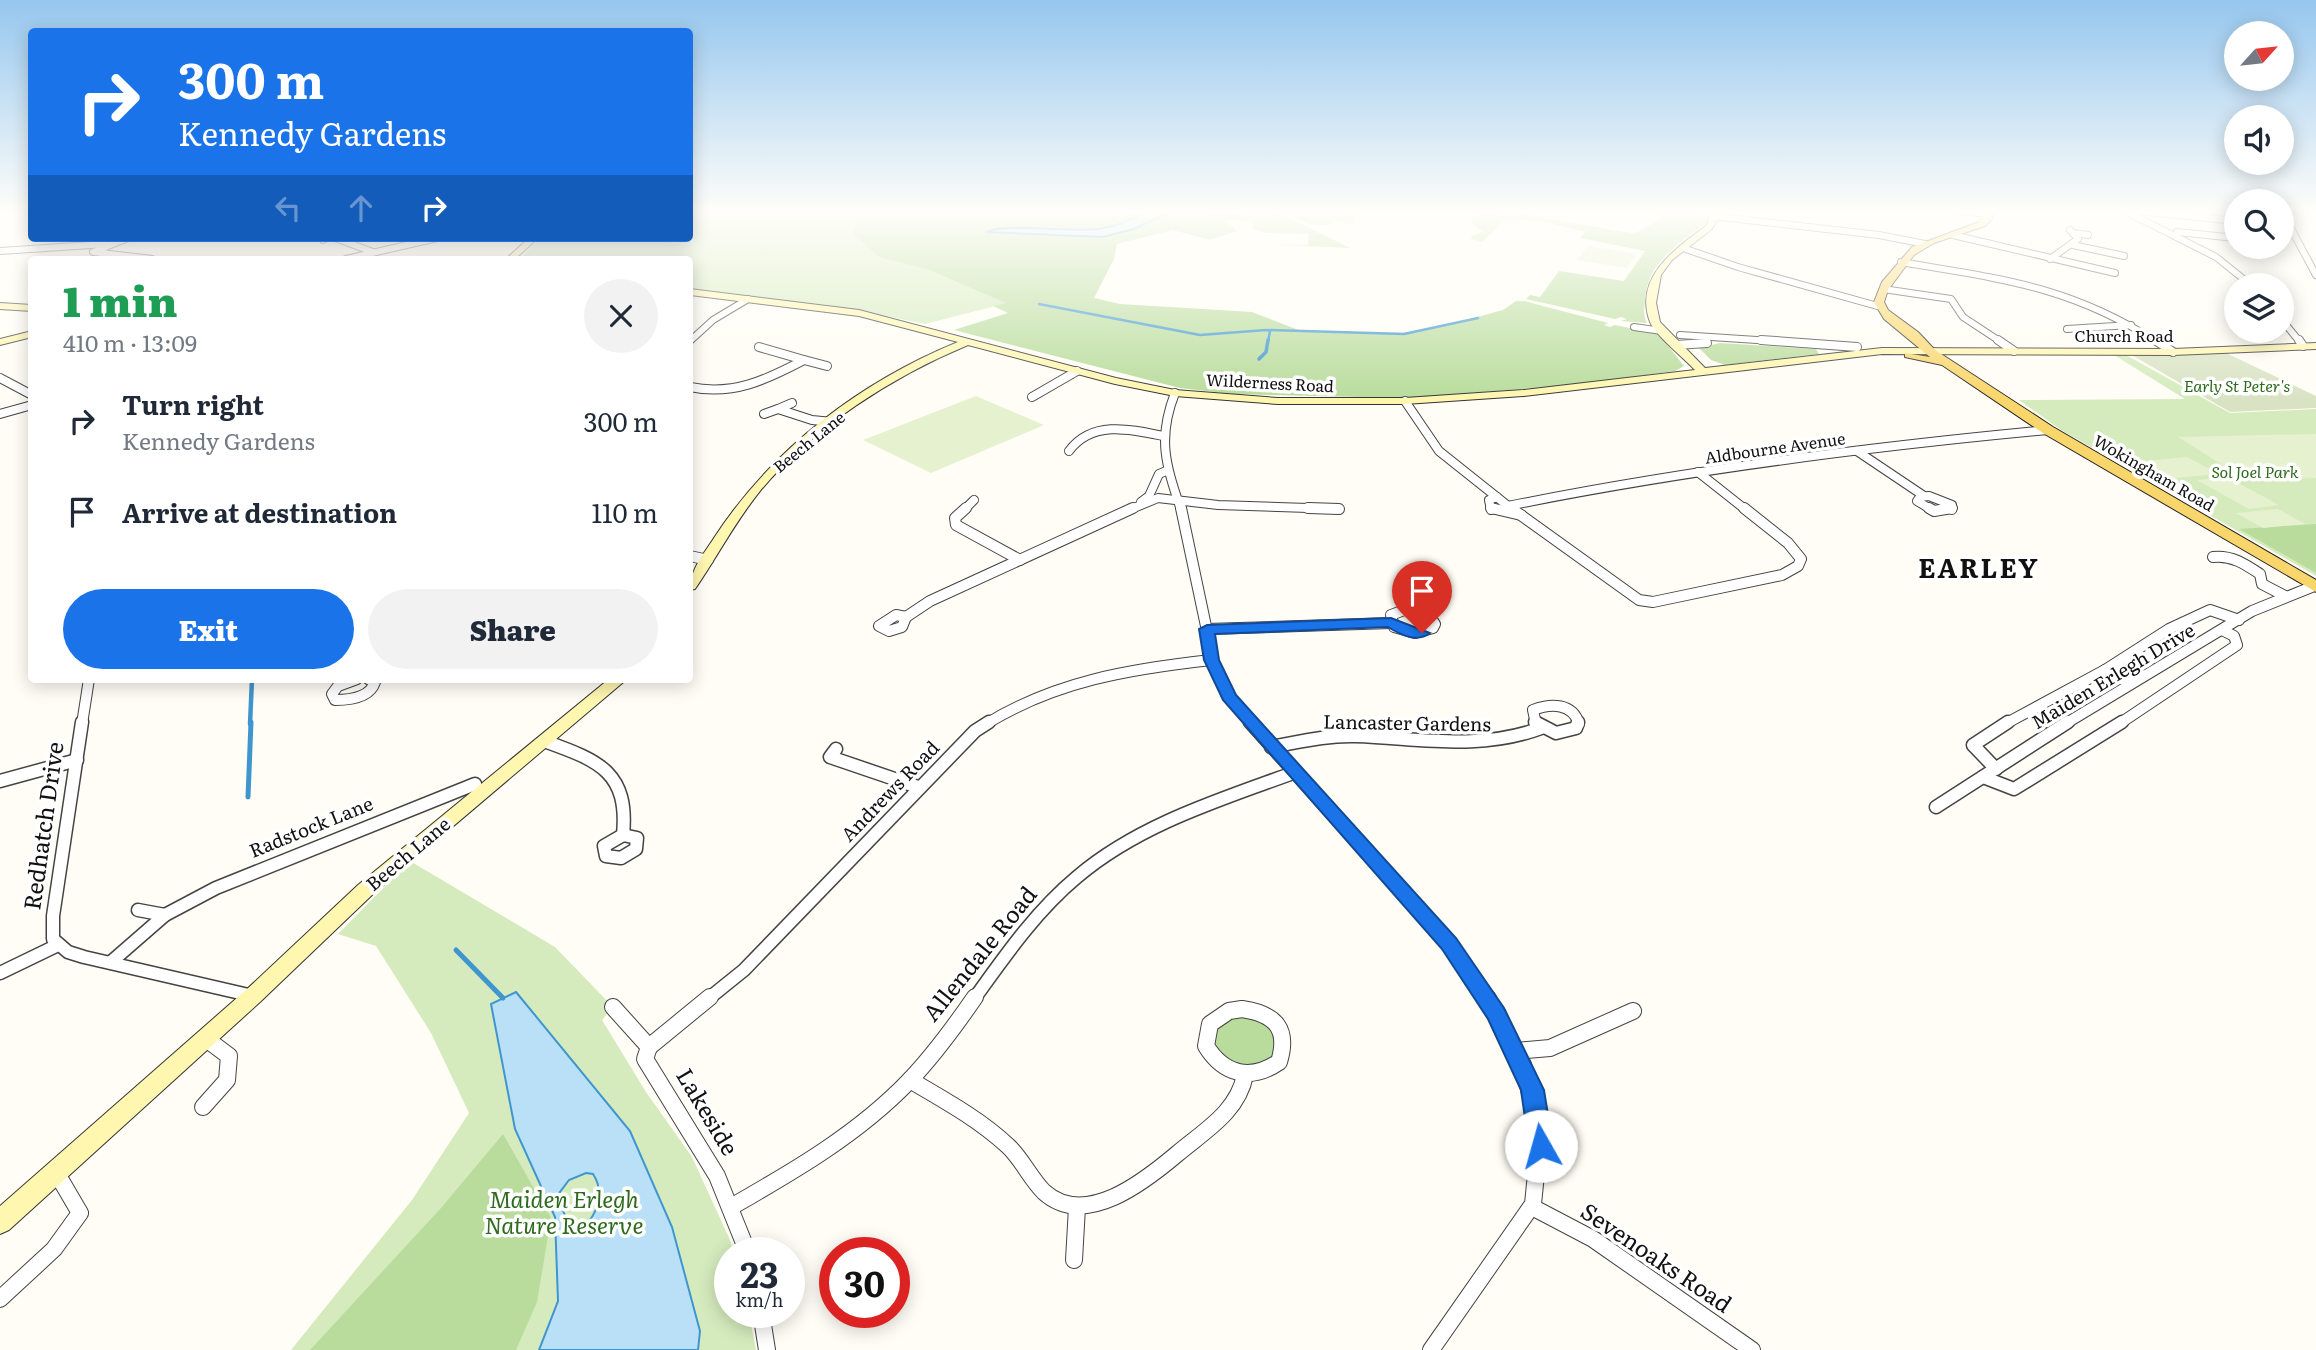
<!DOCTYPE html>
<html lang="en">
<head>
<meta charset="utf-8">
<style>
	body { margin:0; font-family:Literata,serif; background:#f2f2f3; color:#1f2937; height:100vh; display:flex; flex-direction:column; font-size:26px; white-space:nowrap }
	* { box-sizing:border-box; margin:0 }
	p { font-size:23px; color:#747a83 }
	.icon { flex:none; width:38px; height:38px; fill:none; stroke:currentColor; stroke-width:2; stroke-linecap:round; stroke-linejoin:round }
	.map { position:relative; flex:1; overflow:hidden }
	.side { position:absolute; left:28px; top:256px; width:665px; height:427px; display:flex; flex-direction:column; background:#fff; border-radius:7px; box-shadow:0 4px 18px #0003 }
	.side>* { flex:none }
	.guide { position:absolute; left:28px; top:28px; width:665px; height:214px; border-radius:7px; box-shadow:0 4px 18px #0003; background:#1a73e8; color:#fff; overflow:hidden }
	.needle { width:46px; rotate:63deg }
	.fabs { position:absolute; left:2224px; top:21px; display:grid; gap:14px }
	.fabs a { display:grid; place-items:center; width:70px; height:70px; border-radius:50%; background:#fff; box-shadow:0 4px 18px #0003; font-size:35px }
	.speed { position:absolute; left:714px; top:1237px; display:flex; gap:14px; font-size:35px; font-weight:700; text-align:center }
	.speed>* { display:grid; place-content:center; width:91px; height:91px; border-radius:50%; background:#fff; box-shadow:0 4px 18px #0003; line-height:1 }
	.speed small { font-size:18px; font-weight:400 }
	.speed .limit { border:10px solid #d22; background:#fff; color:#111 }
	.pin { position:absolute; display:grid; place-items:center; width:60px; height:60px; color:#fff; margin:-72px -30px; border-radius:50% 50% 50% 0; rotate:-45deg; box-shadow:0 0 7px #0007 }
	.pin .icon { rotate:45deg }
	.me { position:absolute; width:77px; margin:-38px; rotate:353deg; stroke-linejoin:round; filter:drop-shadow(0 0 5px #0008) }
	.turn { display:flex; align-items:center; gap:24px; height:147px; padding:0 35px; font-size:32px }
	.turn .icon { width:91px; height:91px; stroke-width:2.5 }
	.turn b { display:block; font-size:49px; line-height:60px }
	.lanes { display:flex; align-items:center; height:66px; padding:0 35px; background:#0003; justify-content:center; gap:35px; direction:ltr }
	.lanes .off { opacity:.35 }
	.round { display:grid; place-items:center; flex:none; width:74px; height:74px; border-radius:37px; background:#f2f2f3 }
	.summary { display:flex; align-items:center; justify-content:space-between; height:119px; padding:0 35px }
	h1 { font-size:42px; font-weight:800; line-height:52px; color:#1e9e55 }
	.cta { display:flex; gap:14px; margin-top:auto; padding:14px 35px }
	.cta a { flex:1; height:80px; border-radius:42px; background:#1a73e8; color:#fff; font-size:28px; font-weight:800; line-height:80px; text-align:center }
	.cta a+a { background:#f2f2f3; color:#1f2937 }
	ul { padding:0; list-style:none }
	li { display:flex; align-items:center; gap:21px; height:91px; padding:0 35px }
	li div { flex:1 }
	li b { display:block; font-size:26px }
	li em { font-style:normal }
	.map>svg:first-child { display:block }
	.green { fill:#d5ebbd }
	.forest { fill:#b9dc9c }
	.cemetery { fill:#d9e3c4 }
	.pitch { fill:#e6f2cf }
	.water { fill:#b9e0f7; stroke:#3f96cf; stroke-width:2; fill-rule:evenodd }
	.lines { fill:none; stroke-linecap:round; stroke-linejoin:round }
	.stream-far3 { stroke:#3f96cf; stroke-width:2.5 }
	.stream-far2 { stroke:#3f96cf; stroke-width:3.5 }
	.stream-far1 { stroke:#3f96cf; stroke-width:4.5 }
	.stream { stroke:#3f96cf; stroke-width:5 }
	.street-far4-casing { stroke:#444; stroke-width:8 }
	.street-far3-casing { stroke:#444; stroke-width:10 }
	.street-far2-casing { stroke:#444; stroke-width:12 }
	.street-far1-casing { stroke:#444; stroke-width:15 }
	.street-casing { stroke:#444; stroke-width:18 }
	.secondary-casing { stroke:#333; stroke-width:2 }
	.primary-casing { stroke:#222; stroke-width:2 }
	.street-far4 { stroke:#fff; stroke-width:6 }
	.street-far3 { stroke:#fff; stroke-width:8 }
	.street-far2 { stroke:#fff; stroke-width:10 }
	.street-far1 { stroke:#fff; stroke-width:12 }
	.street { stroke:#fff; stroke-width:16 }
	.secondary { fill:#fff6b0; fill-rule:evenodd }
	.primary { fill:#f9d66b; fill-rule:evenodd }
	.route { fill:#1a73e8; stroke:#114b97; stroke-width:2 }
	.labels { text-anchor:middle; stroke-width:7; stroke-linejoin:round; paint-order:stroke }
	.far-street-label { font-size:16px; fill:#111; stroke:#fff }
	.far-park-label { font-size:16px; font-style:italic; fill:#2f6b1f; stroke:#fff }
	.street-label { font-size:19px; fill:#111; stroke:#fff }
	.near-street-label { font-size:23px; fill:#111; stroke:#fff }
	.near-park-label { font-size:23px; font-style:italic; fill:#2f6b1f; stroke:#fff }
	.district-label { font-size:26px; font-weight:bold; letter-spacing:2px; fill:#111; stroke:#fff }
</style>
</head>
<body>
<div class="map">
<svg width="2316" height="1350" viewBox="0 0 2316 1350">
	<rect width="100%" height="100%" fill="#fffdf5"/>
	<g class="green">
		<polygon points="690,211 861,211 854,234 879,256 929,270 1007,303 925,324 857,310 690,289 690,259 519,259 541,238 690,238"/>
		<polygon points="2114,355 2126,355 2230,413 2316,409 2316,576 2061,430 2019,400 2185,399"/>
		<polygon points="410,861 555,947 613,1007 602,1020 646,1092 692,1157 730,1240 734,1253 730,1253 730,1312 749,1313 756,1350 291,1350 412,1200 469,1113 431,1033 376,946 338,934"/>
	</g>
	<g class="forest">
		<polygon points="861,211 1114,211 1140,214 1103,231 1014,228 988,233 1060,233 1103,237 1134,229 1172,211 1233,214 1262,211 1283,215 1350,248 1263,244 1308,245 1309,234 1267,233 1254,230 1252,221 1225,220 1237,231 1210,240 1173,230 1117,244 1114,259 1094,298 1120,304 1252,312 1301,331 1402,333 1456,323 1503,310 1516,301 1524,301 1608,323 1604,325 1610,327 1615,325 1659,334 1684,366 1675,371 1574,385 1404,398 1232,394 1180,388 954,330 1008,313 993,306 1006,303 929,270 879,257 853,234"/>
		<path d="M1287 211H1348L1354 216V222L1350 224 1332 220V224C1315 227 1299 223 1287 211Z"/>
		<path d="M1508 211 1634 234 1660 219 1665 212 1662 211H1706L1707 222C1678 245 1647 261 1645 301 1644 310 1643 315 1647 323L1621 321 1627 319 1621 317 1615 319 1526 299 1530 295 1540 297 1559 271 1624 281 1645 251 1580 238 1585 232 1550 223 1507 218 1482 242 1471 239 1472 236 1483 232 1472 224V217Z"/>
		<polygon points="1720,343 1816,349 1819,354 1725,365 1711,360 1699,348"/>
		<polygon points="2316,524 2316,573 2239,529"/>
		<polygon points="1248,1014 1274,1027 1276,1058 1253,1071 1218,1058 1211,1036 1220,1022"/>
		<polygon points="503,1134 551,1218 537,1302 516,1350 310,1350 441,1208"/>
	</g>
	<polygon class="cemetery" points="2226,353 2316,396 2316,408 2230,412 2130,354"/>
	<g class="pitch">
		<polygon points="1588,246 1637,254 1627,268 1577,260"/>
		<polygon points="976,396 1044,425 931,473 863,440"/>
		<polygon points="2316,434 2316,478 2246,480 2178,437"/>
		<polygon points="2187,457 2219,474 2165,479 2135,462"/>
		<polygon points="2227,477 2279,505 2249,509 2197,480"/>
		<polygon points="2278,509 2305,524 2263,528 2236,513"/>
	</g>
	<g class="water">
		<path d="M1146 211H1172L1134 229 1103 237 986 232C998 227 1015 228 1029 228 1073 229 1107 237 1146 211Z"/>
		<path d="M516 992 630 1131 672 1227 700 1331 698 1350H539L558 1301 555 1217 515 1129 491 1004ZM586 1173 593 1174C605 1192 598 1215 582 1228H570L557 1196 569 1180Z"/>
	</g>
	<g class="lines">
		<g class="stream-far3">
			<polyline points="1039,304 1200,335 1266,330 1404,334 1478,318"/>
			<polyline points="1268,342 1270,331"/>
		</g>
		<polyline class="stream-far2" points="1259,359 1266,352 1268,340"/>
		<polyline class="stream-far1" points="250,724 252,679"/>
		<g class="stream">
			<polyline points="248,797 251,722"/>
			<polyline points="456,950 503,998"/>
		</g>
		<g class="street-far4-casing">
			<g id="street-far4">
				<polyline points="1958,211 1989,214"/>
				<polyline points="2125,211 2216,257 2251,285"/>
				<polyline points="2138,211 2236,221"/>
				<polyline points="2282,212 2316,275"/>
				<polyline points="1712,216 1879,235 1925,244"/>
				<polyline points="2177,232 2236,238"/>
				<polyline points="2073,233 2088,235"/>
				<polyline points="1953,235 2115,273"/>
				<polyline points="128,238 93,252 152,259"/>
				<polyline points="335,238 373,252"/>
				<polyline points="323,240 327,238"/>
				<polyline points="2073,245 2124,256"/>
				<polyline points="1683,248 1738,267 1881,307"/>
				<polyline points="0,251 106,244"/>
				<polyline points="346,259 437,238"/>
				<polyline points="2050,259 2078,239 2070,230"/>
				<path d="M1901 262C2001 279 2070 286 2157 342"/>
				<polyline points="1883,289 1951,299 1963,317 2001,342"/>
				<polyline points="2282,320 2300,342"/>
				<polyline points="1634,327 1662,331"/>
				<polyline points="2067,329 2131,325"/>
				<polyline points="1680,335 1787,342"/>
				<polyline points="690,341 713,320 748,299"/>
			</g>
		</g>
		<g class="street-far3-casing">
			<g id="street-far3">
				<polyline points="1761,340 1857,347"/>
				<polyline points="1998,340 2014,351"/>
				<polyline points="2155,340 2173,352"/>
				<polyline points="2299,340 2303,346"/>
				<polyline points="1676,345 1707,343"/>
				<polyline points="804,360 827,366"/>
				<polyline points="0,378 32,395"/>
				<path d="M690 387C733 396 766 380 804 360L759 347"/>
				<path d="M1175 393C1157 439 1166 465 1181 510"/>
				<polyline points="1032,397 1077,371"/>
				<polyline points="1405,401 1439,451 1513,510"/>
				<polyline points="792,403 778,409 812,420 832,422"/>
				<polyline points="0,414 32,405"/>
				<polyline points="764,414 778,409"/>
				<path d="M1069 451C1092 420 1130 429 1163 436"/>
				<polyline points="1857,451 1924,496"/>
				<polyline points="1698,472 1746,510"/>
				<polyline points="1141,502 1149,496 1159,474 1166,471"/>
				<path d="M1508 506C1686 470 1867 447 2048 430"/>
				<polyline points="964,510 974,500"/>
				<polyline points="1129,510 1158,498 1218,505 1339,509"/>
				<polyline points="1491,510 1489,500 1497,497"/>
				<polyline points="1932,510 1917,501 1920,497 1929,496 1952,505 1952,510"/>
			</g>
		</g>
		<g class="street-far2-casing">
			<g id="street-far2">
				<polyline points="966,508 955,518 956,525 1020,560"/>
				<polyline points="1181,508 1214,664 1230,698 1251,724"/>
				<polyline points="1308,508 1339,509"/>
				<polyline points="1491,508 1521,515"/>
				<polyline points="1511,508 1639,600 1653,602 1782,575 1798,566 1801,559 1788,543 1744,508"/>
				<polyline points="1929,508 1934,511 1952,508"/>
				<polyline points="690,556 708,560"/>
				<path d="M2213 557C2232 555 2245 564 2260 574L2262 584 2285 596"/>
				<polygon points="1407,609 1428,614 1435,624 1433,628 1415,633 1394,627 1391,615"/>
				<polygon points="896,615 906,617 902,627 889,631 879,626"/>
				<polyline points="906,617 930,601 1133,508"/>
				<polyline points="1207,629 1391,623"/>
				<path d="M357 679 338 686 332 694 335 700C350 700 370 698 375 682L368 679"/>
				<polyline points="2130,683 2105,670 2169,629 2210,610 2239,620"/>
				<polyline points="82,724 89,679"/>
				<path d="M986 724C1056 681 1130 669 1211 660"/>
				<path d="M1536 724 1533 710C1551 703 1573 703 1579 724"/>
				<polyline points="2005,724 2105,670"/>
				<polyline points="2065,724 2252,611 2314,586"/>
				<polyline points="2119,724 2237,645 2234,636 2222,630"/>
			</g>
		</g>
		<g class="street-far1-casing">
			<g id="street-far1">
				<polyline points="82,722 53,916 53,939 68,952 84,957 253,996"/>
				<polyline points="1250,722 1438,931 1488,999"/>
				<polyline points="1535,722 1556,733 1576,728 1578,722"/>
				<path d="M547 742C600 761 629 773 623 835"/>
				<path d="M1271 747C1299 742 1327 735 1356 736 1420 738 1479 751 1541 728"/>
				<polyline points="836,749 830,757 918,787"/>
				<polyline points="1996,769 1973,745 2008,722"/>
				<polyline points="1983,777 2014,789 2122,722"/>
				<polyline points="0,781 77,760"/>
				<polyline points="1936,807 2068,722"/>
				<polygon points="623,835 637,838 636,849 621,858 606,856 604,846"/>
				<polyline points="138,910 165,915"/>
				<polyline points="111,962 165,915 216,888 475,784"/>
				<polyline points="0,973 58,945"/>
				<polyline points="708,999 744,970 975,731 989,722"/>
				<path d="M974 999C1005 956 1036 911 1077 877 1138 825 1219 800 1293 773"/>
			</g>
		</g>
		<g class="street-casing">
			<g id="street">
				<polyline points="613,1007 649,1047"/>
				<path d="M1242 1009C1276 1014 1289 1029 1279 1062 1251 1081 1224 1075 1206 1046L1210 1024 1229 1011Z"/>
				<polyline points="649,1047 710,997"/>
				<polyline points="649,1047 645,1059 717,1176 748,1253"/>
				<polyline points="1516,1051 1550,1048 1633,1011"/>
				<path d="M910 1080C944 1100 979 1119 1008 1146 1022 1159 1030 1178 1044 1192 1085 1229 1145 1181 1177 1154 1204 1131 1238 1112 1245 1075"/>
				<polyline points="203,1107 227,1080 229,1056 205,1038"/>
				<path d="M731 1207C794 1171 858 1134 909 1081 934 1055 955 1026 975 997"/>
				<polyline points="1532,1207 1593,1239 1752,1350"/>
				<polyline points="1074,1260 1077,1207"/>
				<polyline points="0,1299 54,1249 80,1213 56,1172"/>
				<polyline points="761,1312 767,1350"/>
				<polyline points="1431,1350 1533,1204 1540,1134 1523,1065 1487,997"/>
			</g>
		</g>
		<g class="secondary-casing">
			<g id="secondary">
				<path d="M1707 211H1715L1717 220 1712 229 1672 260 1661 275 1656 303 1660 322 1705 368 1882 348 2173 349 2316 343V349L2173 355 1882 354 1523 396 1405 404H1278L1175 396 1115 384 968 345C891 377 814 427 760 491 735 522 717 557 695 589L690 590C690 570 703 555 714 538 772 449 860 382 958 342L859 316 690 295V289L859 310 1116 378 1175 390 1278 398H1405L1523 390 1695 370C1684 358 1655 335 1650 322 1633 277 1676 248 1706 226L1709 220Z"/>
				<polygon points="529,238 538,238 515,259 506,259"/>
				<polygon points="0,303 32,305 32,311 0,309"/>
				<polygon points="32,331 32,337 0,345 0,339"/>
				<polygon points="609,679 627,679 372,895 260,1002 9,1230 0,1234 0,1206 246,990 358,885"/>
			</g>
		</g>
		<g class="primary-casing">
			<polygon id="primary" points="1986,211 1994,211 1992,219 1985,226 1934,243 1914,255 1888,290 1884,302 1888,310 1918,332 1935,350 2053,427 2316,580 2316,592 2043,433 1942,365 1905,357 1905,353 1930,357 1884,319 1874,302 1882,282 1912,247 1979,222"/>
		</g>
		<use href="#street-far4" class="street-far4"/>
		<use href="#street-far3" class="street-far3"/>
		<use href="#street-far2" class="street-far2"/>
		<use href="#street-far1" class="street-far1"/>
		<use href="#street" class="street"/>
		<use href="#secondary" class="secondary"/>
		<use href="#primary" class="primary"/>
	</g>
	<linearGradient id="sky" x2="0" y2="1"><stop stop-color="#95c6ee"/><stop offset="0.53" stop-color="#fffefa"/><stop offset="1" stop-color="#fffefa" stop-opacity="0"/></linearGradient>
	<rect width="2316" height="400" fill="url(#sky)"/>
	<path class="route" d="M1391 618 1430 633C1417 643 1401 635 1388 627L1215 634 1219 660 1236 695 1456 938 1504 1008 1544 1090 1553 1146 1549 1154 1541 1157 1532 1154 1529 1146 1521 1090 1488 1019 1442 949 1223 700 1204 660 1199 629 1207 625Z"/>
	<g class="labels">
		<g class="far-street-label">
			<text x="2124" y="342">Church Road</text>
			<text transform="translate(1270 383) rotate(3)" y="6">Wilderness Road</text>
			<text transform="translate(809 442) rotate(-39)" y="6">Beech Lane</text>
			<text transform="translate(1775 448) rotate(-8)" y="6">Aldbourne Avenue</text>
			<text transform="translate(2154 473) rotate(30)" y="6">Wokingham Road</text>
		</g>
		<g class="far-park-label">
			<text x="2237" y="392">Early St Peter's</text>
			<text x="2255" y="478">Sol Joel Park</text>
		</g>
		<g class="street-label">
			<text transform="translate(2113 676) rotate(-31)" y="7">Maiden Erlegh Drive</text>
			<text transform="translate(1407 723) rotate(1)" y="7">Lancaster Gardens</text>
			<text transform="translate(890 791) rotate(-46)" y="7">Andrews Road</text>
			<text transform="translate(311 827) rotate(-22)" y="7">Radstock Lane</text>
			<text transform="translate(408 854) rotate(-40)" y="7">Beech Lane</text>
		</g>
		<g class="near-street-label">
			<text transform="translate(44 826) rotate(-82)" y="8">Redhatch Drive</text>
			<text transform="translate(980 954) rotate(-51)" y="8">Allendale Road</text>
			<text transform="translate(707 1112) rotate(59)" y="8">Lakeside</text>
			<text transform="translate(1656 1258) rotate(34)" y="8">Sevenoaks Road</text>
		</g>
		<g class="near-park-label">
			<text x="564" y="1208">Maiden Erlegh<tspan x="564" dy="26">Nature Reserve</tspan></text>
		</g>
		<g class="district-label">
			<text x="1979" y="578">EARLEY</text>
		</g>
	</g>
</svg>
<div class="fabs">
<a><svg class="needle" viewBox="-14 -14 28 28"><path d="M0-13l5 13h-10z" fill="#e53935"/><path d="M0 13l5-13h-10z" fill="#747a83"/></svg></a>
<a><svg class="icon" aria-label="sound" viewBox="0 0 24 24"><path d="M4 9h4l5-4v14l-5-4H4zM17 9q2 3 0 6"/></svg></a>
<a><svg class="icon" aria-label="search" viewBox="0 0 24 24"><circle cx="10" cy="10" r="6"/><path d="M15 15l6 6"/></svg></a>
<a><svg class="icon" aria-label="layers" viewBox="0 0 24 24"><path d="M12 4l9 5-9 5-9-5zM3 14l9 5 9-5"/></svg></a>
</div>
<div class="speed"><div>23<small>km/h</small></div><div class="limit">30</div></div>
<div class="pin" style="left:1422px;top:633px;background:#d93025"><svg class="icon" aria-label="arrive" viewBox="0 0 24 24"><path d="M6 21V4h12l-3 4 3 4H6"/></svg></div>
<svg class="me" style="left:1541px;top:1146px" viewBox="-20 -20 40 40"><circle r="19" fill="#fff"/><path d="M0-13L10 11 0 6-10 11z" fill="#1a73e8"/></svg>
<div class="guide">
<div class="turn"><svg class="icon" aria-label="right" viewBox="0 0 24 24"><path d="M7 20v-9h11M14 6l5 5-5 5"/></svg><div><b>300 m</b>Kennedy Gardens</div></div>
<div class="lanes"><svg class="icon off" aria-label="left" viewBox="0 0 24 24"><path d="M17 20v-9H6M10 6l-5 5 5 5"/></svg><svg class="icon off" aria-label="ahead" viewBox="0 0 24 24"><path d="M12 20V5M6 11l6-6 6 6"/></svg><svg class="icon" aria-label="right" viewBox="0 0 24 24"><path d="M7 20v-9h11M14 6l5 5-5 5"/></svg></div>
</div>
<section class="side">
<div class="summary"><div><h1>1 min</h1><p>410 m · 13:09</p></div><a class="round"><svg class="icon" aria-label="close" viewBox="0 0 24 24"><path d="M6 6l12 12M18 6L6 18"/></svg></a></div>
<ul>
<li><svg class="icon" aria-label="right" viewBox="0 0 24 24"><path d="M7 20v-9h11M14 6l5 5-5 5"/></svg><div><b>Turn right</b><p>Kennedy Gardens</p></div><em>300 m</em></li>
<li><svg class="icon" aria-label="arrive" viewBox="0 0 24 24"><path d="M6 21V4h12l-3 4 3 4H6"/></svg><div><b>Arrive at destination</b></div><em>110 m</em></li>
</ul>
<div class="cta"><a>Exit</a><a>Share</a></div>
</section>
</div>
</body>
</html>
